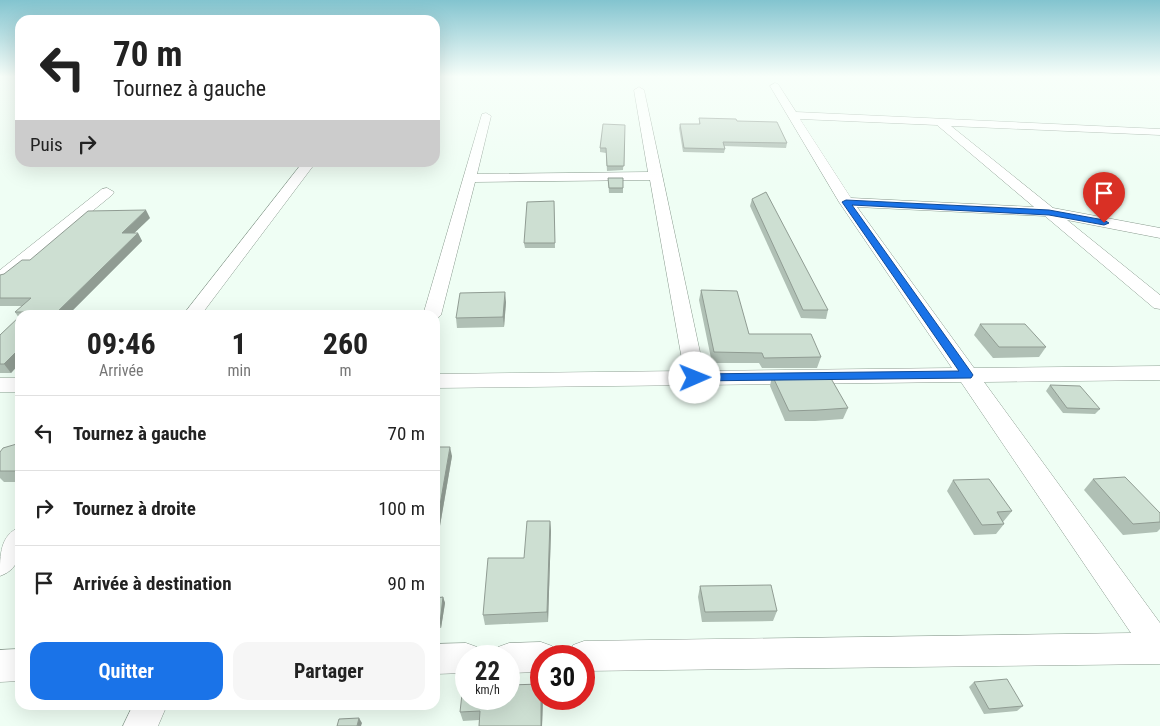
<!DOCTYPE html>
<html lang="fr">
<head>
<meta charset="utf-8">
<style>
	body { margin:0; font-family:"Roboto Condensed",sans-serif; background:#f6f6f6; color:#222; height:100vh; display:flex; flex-direction:column; font-size:19px; white-space:nowrap }
	* { box-sizing:border-box; margin:0 }
	p { font-size:16px; color:#767676 }
	.icon { flex:none; width:28px; height:28px; fill:none; stroke:currentColor; stroke-width:2; stroke-linecap:round; stroke-linejoin:round }
	.map { position:relative; flex:1; overflow:hidden }
	.panel { position:absolute; left:15px; top:310px; width:425px; height:400px; display:flex; flex-direction:column; background:#fff; border-radius:15px; box-shadow:0 5px 20px #0002 }
	.panel>* { flex:none }
	.guide { position:absolute; left:15px; top:15px; width:425px; height:152px; border-radius:15px; box-shadow:0 5px 20px #0002; background:#fff; color:#222; overflow:hidden }
	.speed { position:absolute; left:455px; top:645px; display:flex; gap:10px; font-size:25px; font-weight:700; text-align:center }
	.speed>* { display:grid; place-content:center; width:65px; height:65px; border-radius:50%; background:#fff; box-shadow:0 5px 20px #0002; line-height:1 }
	.speed small { font-size:12px; font-weight:400 }
	.speed .limit { border:8px solid #d22; background:#fff; color:#111 }
	.pin { position:absolute; display:grid; place-items:center; width:42px; height:42px; color:#fff; margin:-51px -21px; border-radius:50% 50% 50% 0; rotate:-45deg; box-shadow:0 0 5px #0007 }
	.pin .icon { rotate:45deg }
	.me { position:absolute; width:55px; margin:-28px; rotate:89deg; stroke-linejoin:round; filter:drop-shadow(0 0 4px #0008) }
	.turn { display:flex; align-items:center; gap:18px; height:105px; padding:0 15px; font-size:22px }
	.turn .icon { width:65px; height:65px; stroke-width:2.5 }
	.turn b { display:block; font-size:35px; line-height:42px }
	.then { display:flex; align-items:center; height:48px; padding:0 15px; background:#0003; gap:10px; font-size:19px }
	.eta { display:flex; justify-content:space-evenly; align-items:center; height:85px; text-align:center }
	.eta b { font-size:30px; font-weight:700; line-height:35px }
	.button { display:flex; gap:10px; margin-top:auto; padding:10px 15px }
	.button a { flex:1; height:58px; border-radius:15px; background:#1a73e8; color:#fff; font-size:20px; font-weight:700; line-height:58px; text-align:center }
	.button a+a { background:#f6f6f6; color:#222 }
	ul { padding:0; list-style:none }
	li { display:flex; align-items:center; gap:15px; height:75px; padding:0 15px; border-top:1px solid #e0e0e0 }
	li div { flex:1 }
	li b { display:block; font-size:19px }
	li em { font-style:normal }
	.map>svg:first-child { display:block }
	.lines { fill:none; stroke-linecap:round; stroke-linejoin:round }
	.minor-casing { stroke:#8a9b8f; stroke-width:1 }
	.minor { fill:#fff; fill-rule:evenodd }
	.wall { fill:#b0c0b5 }
	.shaded-wall { fill:#909c93 }
	.building { fill:#cddfd2; stroke:#909c93 }
	.route { fill:#1a73e8; stroke:#114b97 }
</style>
</head>
<body>
<div class="map">
<svg width="1160" height="726" viewBox="0 0 1160 726">
	<rect width="100%" height="100%" fill="#effef4"/>
	<g class="lines">
		<g class="minor-casing">
			<g id="minor">
				<path d="M775 83 778 84 796 112 1160 129V135L951 126 1053 208 1160 228V238L1067 220 1160 295V309L1154 308 1045 216 857 207 974 368 1160 366V380L984 382 1160 623V664L584 671V656H569L573 645 584 641 1131 633 961 382 435 388V374L684 371 650 180 475 182 441 315 435 320V315H423L482 114 486 113 491 116 477 174 648 172 634 90 639 87 644 90 704 371 952 368 839 202 770 86ZM800 119 937 125 1034 207 851 198Z"/>
				<polygon points="303,162 316,162 201,315 183,315"/>
				<polygon points="107,188 114,192 112,195 6,282 0,283 0,270 102,189"/>
				<rect x="0" y="378" width="20" height="14"/>
				<path d="M20 527C20 548 23 568 0 576 0 554 0 535 20 527Z"/>
				<polygon points="541,642 552,646 556,656 541,656 541,672 509,673 509,656 494,656 498,647 509,643"/>
				<polygon points="466,643 477,647 481,656 466,656 466,673 435,674 435,644"/>
				<polygon points="20,649 20,681 0,682 0,650"/>
				<polygon points="133,705 167,705 158,726 123,726"/>
			</g>
		</g>
		<use href="#minor" class="minor"/>
	</g>
	<g class="wall">
		<polygon points="699,118 737,121 787,143 786,148 724,146 725,149 724,153 683,152 679,128 680,124 699,124"/>
		<polygon points="625,125 623,170 607,171 606,153 600,152 600,148"/>
		<polygon points="608,178 623,178 623,193 609,193"/>
		<polygon points="752,199 828,310 826,319 801,318 750,206"/>
		<polygon points="554,201 555,248 525,248 524,243"/>
		<polygon points="150,218 134,233 138,233 142,241 68,315 20,315 20,363 11,373 0,373 0,335 19,318 15,312 22,306 0,306 0,275 4,274 30,260"/>
		<polygon points="701,290 749,334 821,357 817,368 762,368 759,363 712,363 699,300"/>
		<polygon points="506,302 504,327 457,328 456,318"/>
		<polygon points="980,324 1046,347 1039,357 993,358 974,335"/>
		<polygon points="772,375 848,408 843,419 815,421 785,421 770,386"/>
		<polygon points="1050,385 1100,409 1095,414 1063,413 1046,391"/>
		<polygon points="20,443 20,482 4,482 0,478 0,452"/>
		<polygon points="435,447 452,456 437,543 435,543"/>
		<polygon points="1093,479 1160,513 1160,529 1157,532 1123,535 1084,490"/>
		<polygon points="953,480 1012,511 1003,522 1004,524 996,534 974,535 947,491"/>
		<polygon points="550,521 551,531 548,622 485,625 483,615 524,558"/>
		<polygon points="700,586 777,611 773,621 702,622 698,597"/>
		<polygon points="443,597 445,603 441,628 435,628 435,598"/>
		<polygon points="974,682 1023,706 1017,711 984,714 969,687"/>
		<polygon points="541,699 543,699 542,726 479,726 479,720 463,721 460,712"/>
	</g>
	<g class="shaded-wall">
		<polygon points="146,210 150,218 126,241 122,233"/>
		<polygon points="138,233 142,241 68,315 54,315"/>
		<polygon points="505,292 506,302 504,327 503,317"/>
		<polygon points="20,348 20,363 11,373 4,364"/>
		<polygon points="450,447 452,456 437,543 435,534"/>
		<polygon points="550,521 551,531 548,622 547,612"/>
		<polygon points="443,597 445,603 441,628 440,623"/>
		<polygon points="541,699 543,699 542,726 541,726"/>
		<polygon points="359,718 362,723 361,726 357,726"/>
	</g>
	<g class="building">
		<polygon points="699,118 736,119 737,121 777,122 787,143 723,142 725,149 684,148 680,124 700,124"/>
		<polygon points="603,124 625,125 624,166 607,166 606,148 600,148"/>
		<polygon points="608,178 623,178 623,188 609,188"/>
		<polygon points="766,192 828,310 803,310 752,199"/>
		<polygon points="554,201 555,243 524,243 527,202"/>
		<polygon points="146,210 122,233 138,233 54,315 21,315 24,312 15,312 31,298 0,298 0,275 4,274 22,260 30,260 88,211"/>
		<polygon points="701,290 737,291 749,334 811,334 821,357 764,358 762,353 714,352"/>
		<polygon points="505,292 503,317 456,318 460,293"/>
		<polygon points="20,316 20,348 4,364 0,364 0,335"/>
		<polygon points="980,324 1025,324 1046,347 999,347"/>
		<polygon points="772,375 829,375 848,408 818,410 789,411"/>
		<polygon points="1050,385 1080,386 1100,409 1067,408"/>
		<polygon points="20,443 20,471 0,471 0,452 3,448"/>
		<polygon points="435,447 450,447 435,534"/>
		<polygon points="1125,477 1160,513 1160,522 1133,524 1093,479"/>
		<polygon points="989,479 1012,511 997,512 1004,524 982,525 953,480"/>
		<polygon points="527,521 550,521 547,612 483,615 488,558 524,558"/>
		<polygon points="771,585 777,611 705,612 700,586"/>
		<polygon points="443,597 440,623 435,623 435,598"/>
		<polygon points="1007,679 1023,706 989,709 974,682"/>
		<polygon points="541,684 541,726 479,726 480,711 460,712 463,685 466,685 466,699 509,699 509,685"/>
		<polygon points="359,718 357,726 337,726 339,719"/>
	</g>
	<linearGradient id="sky" x2="0" y2="1"><stop stop-color="#83c4cf"/><stop offset="0.43" stop-color="#f8fffa"/><stop offset="1" stop-color="#f8fffa" stop-opacity="0"/></linearGradient>
	<rect width="1160" height="178" fill="url(#sky)"/>
	<polygon class="route" points="846,200 1049,210 1104,220 1109,223 1104,225 1049,215 852,205 971,372 973,375 971,378 691,381 690,378 695,374 959,371 842,202"/>
</svg>
<div class="speed"><div>22<small>km/h</small></div><div class="limit">30</div></div>
<div class="pin" style="left:1104px;top:223px;background:#d93025"><svg class="icon" aria-label="arrive" viewBox="0 0 24 24"><path d="M6 21V4h12l-3 4 3 4H6"/></svg></div>
<svg class="me" style="left:695px;top:378px" viewBox="-20 -20 40 40"><circle r="19" fill="#fff"/><path d="M0-13L10 11 0 6-10 11z" fill="#1a73e8"/></svg>
<div class="guide">
<div class="turn"><svg class="icon" aria-label="left" viewBox="0 0 24 24"><path d="M17 20v-9H6M10 6l-5 5 5 5"/></svg><div><b>70 m</b>Tournez à gauche</div></div>
<div class="then">Puis<svg class="icon" aria-label="right" viewBox="0 0 24 24"><path d="M7 20v-9h11M14 6l5 5-5 5"/></svg></div>
</div>
<section class="panel">
<div class="eta">
<div><b>09:46</b><p>Arrivée</p></div>
<div><b>1</b><p>min</p></div>
<div><b>260</b><p>m</p></div>
</div>
<ul>
<li><svg class="icon" aria-label="left" viewBox="0 0 24 24"><path d="M17 20v-9H6M10 6l-5 5 5 5"/></svg><div><b>Tournez à gauche</b></div><em>70 m</em></li>
<li><svg class="icon" aria-label="right" viewBox="0 0 24 24"><path d="M7 20v-9h11M14 6l5 5-5 5"/></svg><div><b>Tournez à droite</b></div><em>100 m</em></li>
<li><svg class="icon" aria-label="arrive" viewBox="0 0 24 24"><path d="M6 21V4h12l-3 4 3 4H6"/></svg><div><b>Arrivée à destination</b></div><em>90 m</em></li>
</ul>
<div class="button"><a>Quitter</a><a>Partager</a></div>
</section>
</div>
</body>
</html>
